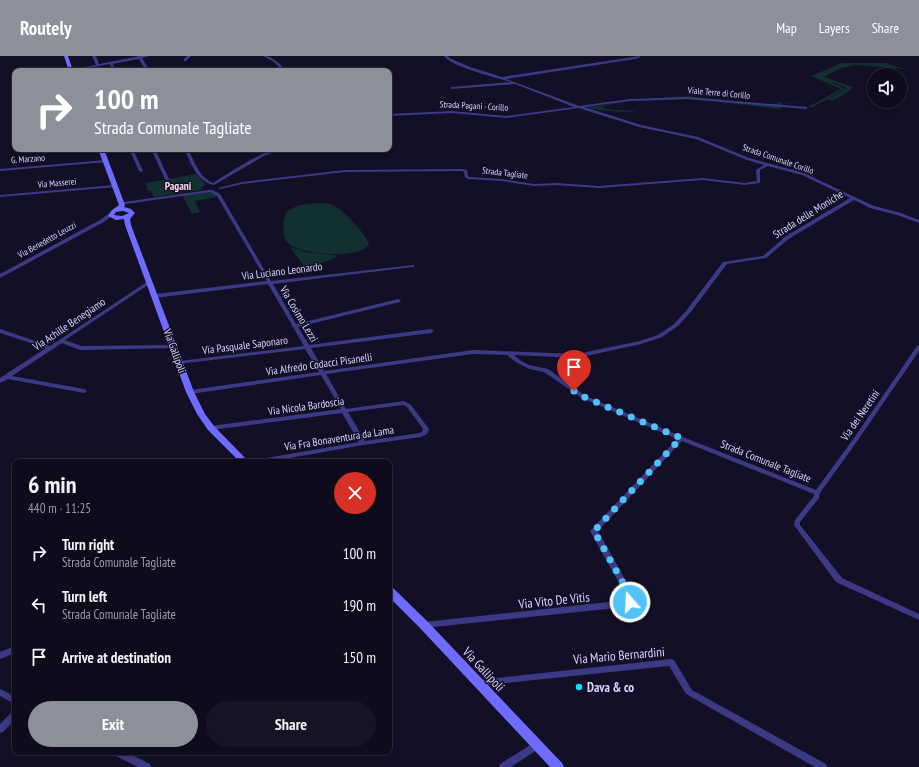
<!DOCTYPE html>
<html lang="en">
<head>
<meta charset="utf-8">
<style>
	body { margin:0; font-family:"PT Sans Narrow",sans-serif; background:#171425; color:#f1f3f6; height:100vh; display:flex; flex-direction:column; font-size:15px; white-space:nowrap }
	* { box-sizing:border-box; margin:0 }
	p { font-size:13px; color:#9b9ba3 }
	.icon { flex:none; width:22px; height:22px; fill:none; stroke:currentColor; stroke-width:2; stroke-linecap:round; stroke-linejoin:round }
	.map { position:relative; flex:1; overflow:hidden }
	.panel { position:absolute; left:12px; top:403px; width:380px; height:296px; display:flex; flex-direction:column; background:#0e0b1c; border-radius:8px; box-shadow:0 2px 6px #0003,0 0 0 1px #2e2b3b }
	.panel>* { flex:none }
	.banner { position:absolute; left:12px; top:12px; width:380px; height:84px; border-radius:8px; box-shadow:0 2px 6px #0003,0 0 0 1px #2e2b3b; background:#8c9099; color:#fff; overflow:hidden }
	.controls { position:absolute; left:867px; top:12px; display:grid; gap:8px }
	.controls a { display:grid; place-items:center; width:40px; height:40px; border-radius:50%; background:#0e0b1c; box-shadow:0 2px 6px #0003,0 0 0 1px #2e2b3b; font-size:20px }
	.pin { position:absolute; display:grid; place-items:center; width:34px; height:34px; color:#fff; margin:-41px -17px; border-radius:50% 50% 50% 0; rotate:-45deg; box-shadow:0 0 4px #0007 }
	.pin .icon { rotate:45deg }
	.me { position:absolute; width:44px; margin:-22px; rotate:341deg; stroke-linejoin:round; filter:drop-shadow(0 0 3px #0008) }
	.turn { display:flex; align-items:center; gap:14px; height:84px; padding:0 16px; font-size:18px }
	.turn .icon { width:52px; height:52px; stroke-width:2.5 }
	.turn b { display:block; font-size:28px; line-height:34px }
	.round { display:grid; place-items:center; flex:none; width:42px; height:42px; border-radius:21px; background:#171425 }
	.head { display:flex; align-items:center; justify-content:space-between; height:68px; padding:0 16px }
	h1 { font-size:24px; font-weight:800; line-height:30px }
	.primary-button { display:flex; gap:8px; margin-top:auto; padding:8px 16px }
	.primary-button a { flex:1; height:46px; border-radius:24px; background:#8c9099; color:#fff; font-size:16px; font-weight:800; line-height:46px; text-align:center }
	.primary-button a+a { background:#171425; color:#f1f3f6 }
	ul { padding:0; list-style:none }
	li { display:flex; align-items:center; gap:12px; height:52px; padding:0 16px }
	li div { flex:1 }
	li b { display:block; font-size:15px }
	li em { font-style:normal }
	header { display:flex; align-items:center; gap:24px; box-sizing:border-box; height:56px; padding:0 20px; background:#8c9099; color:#fff }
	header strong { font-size:19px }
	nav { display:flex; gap:22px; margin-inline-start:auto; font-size:14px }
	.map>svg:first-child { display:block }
	.green { fill:#12302f }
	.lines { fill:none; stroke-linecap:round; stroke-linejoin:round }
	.minor { fill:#3d3a85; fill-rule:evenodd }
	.tertiary { fill:#3d3a85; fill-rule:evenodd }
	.secondary { fill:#6f6bff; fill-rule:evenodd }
	.route { stroke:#4fc3f7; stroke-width:7; stroke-dasharray:0 12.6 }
	.poi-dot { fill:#00e5ff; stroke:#130f26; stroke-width:1.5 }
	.labels { text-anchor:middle; stroke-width:3; stroke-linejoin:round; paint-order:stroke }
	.far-street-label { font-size:9px; fill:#d9d4ff; stroke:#130f26 }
	.far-quarter-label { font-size:11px; font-weight:bold; fill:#ffd6f0; stroke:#130f26 }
	.street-label { font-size:11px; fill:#d9d4ff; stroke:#130f26 }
	.near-street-label { font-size:13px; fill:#d9d4ff; stroke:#130f26 }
	.near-poi-label { font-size:13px; font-weight:bold; fill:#d9d4ff; stroke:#130f26; text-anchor:start }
</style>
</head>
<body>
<header>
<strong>Routely</strong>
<nav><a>Map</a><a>Layers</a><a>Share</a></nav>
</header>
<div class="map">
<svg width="919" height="711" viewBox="0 0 919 711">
	<rect width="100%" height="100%" fill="#130f26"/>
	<g class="green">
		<path d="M842 7H888L887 8 907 13 855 9 841 12 824 21 853 31C847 37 835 46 827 44L846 33 845 31 830 25 845 33 813 51H808L841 33 811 20Z"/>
		<path d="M687 40 764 48H777V46L806 48 781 47V53L691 43 630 45 603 50 604 53 638 55C628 57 595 55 586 51L647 43Z"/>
		<polygon points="196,118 205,128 201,134 154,141 151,135 148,135 145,127"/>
		<polygon points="208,136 215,138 217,141 195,145 200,156 192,158 182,139"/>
		<path d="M320 147C325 147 330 147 335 150 344 155 366 178 369 188 361 204 297 199 287 186 282 181 283 162 286 156L299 149Z"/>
		<polygon points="290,191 306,196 335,199 337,201 314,210 310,213 303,209"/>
	</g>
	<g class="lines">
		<g class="minor">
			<polygon points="92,0 96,0 99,8 140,0 150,0 142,2 150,15 146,15 139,3 113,8 116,15 112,15 110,8 73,15 73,13 96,9"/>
			<polygon points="187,0 191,0 186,5 184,5 184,3"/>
			<path d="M263 0C273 0 280 8 287 15H283L274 6Z"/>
			<path d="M444 0H448L449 2 470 11 502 21 640 0 639 2 635 3 506 23 579 50 630 43 687 41 807 51V53H806L687 43 630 45 584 51 641 69 698 81 749 102 804 117 874 150 901 157 919 164V167L897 159 870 152 854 144 790 182 766 202 727 208 690 257 678 270 662 281 641 288 577 302 514 299 521 305 529 309 548 313 586 340 683 381 816 434 854 382 917 290 919 289V295L858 384 820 437 819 442 800 466V469L842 522 919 558V564L836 526 794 469 795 464 814 440V438L682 385 598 475 635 541 633 548 626 551 424 572 421 571 420 569 421 567 424 566 627 544V541L590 475 677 383 582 342 544 316 530 313 521 309 513 304 509 301 508 299 473 298 326 318 346 353 404 345 411 349 429 373 427 378 421 381 363 389 267 406H252L255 404 359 386 342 357 211 374 209 373 208 372 211 370 341 353 321 319 190 338 188 337 187 336 190 334 319 316 305 293 178 308 177 307 180 305 304 290 293 271 291 270 292 269 268 228 155 242 152 240 155 238 267 225 217 140 210 136 126 148H124V146L209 134H212L220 138 271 225 414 209V211H412L273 228 296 268 398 243 401 245 400 246 298 271 309 289 431 273 434 275 431 277 311 292 324 315 473 294 577 298 640 285 658 279 674 268 686 255 723 206 763 200 786 180 850 142 802 119 768 110 760 114V127L745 129 703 124 599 132 556 129 534 130 502 125 468 123 465 121 464 116 462 115 345 116 242 128 220 133 218 132 242 126 345 114 462 113 467 114 468 120 469 121 502 123 534 128 556 127 599 130 703 122 745 127 757 125 756 114 764 109 747 104 696 83 639 71 579 52 506 62 452 57 389 60V58L452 55 506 60 574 51 515 28 451 33V31H452L511 26C497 22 452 11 444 0ZM403 349 407 351 423 373 422 376 420 377 365 385 348 356Z"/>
			<polygon points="214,11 221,15 217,15 213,13 192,15"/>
			<polygon points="113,93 124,93 122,94 106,96 104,95"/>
			<polygon points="129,93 133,93 143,115 142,116 139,115"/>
			<polygon points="151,93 155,93 169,123 168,124 165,123"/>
			<path d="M184 93H188C195 106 199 121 213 127 229 117 264 93 281 93L264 100 214 129C197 126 191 107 184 93Z"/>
			<polygon points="106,104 107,104 107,106 0,115 0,113"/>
			<polygon points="115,129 117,130 116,131 0,141 0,139"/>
			<polygon points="147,226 151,226 151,227 65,284 81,290 174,289 176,290 177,291 176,292 80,294 62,287 12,320 84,333 87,335 86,336 84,337 8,323 0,327 0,322 46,292 0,277 0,273 50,290"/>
			<polygon points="15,590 15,597 0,603 0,596"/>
			<polygon points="671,603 674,604 692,634 826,708 827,711 815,711 686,638 669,610 478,630 475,629 474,627 475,625 478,624"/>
			<polygon points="0,633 15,640 15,648 0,640"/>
			<polygon points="15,655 15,664 3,676 0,677 0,668 12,656"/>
			<polygon points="537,685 540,686 541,689 540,692 511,711 499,711 500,708"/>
			<polygon points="113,696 126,696 150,708 151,711 138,711 114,699"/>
		</g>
		<polygon class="tertiary" points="111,156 114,158 113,159 104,166 0,222 0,218 100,164"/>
		<g class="secondary">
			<polygon points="64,0 68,0 73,15 69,15"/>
			<path d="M98 93H104L125 149 124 151 131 153 135 157 130 163 131 169 194 336 205 358 214 370 249 406H240L208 374 197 358 186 336 125 169 124 163 116 164 108 160 112 154 119 149ZM123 155 129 157 122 160 114 159 116 156Z"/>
			<polygon points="389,531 393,532 428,566 562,707 564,711 550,711 420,572 389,541"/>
		</g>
	</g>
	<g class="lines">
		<polyline class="route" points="574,335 584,341 681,382 594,475 631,541 630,546"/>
	</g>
	<circle class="poi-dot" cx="579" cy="631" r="4"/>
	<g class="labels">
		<g class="far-street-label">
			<text transform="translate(719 37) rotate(5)" y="3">Viale Terre di Corillo</text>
			<text transform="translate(474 50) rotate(3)" y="3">Strada Pagani - Corillo</text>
			<text transform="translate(28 103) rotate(-4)" y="3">G. Marzano</text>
			<text transform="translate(778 103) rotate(19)" y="3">Strada Comunale Corillo</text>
			<text transform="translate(505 117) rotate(7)" y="3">Strada Tagliate</text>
			<text transform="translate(57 127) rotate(-5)" y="3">Via Masserei</text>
			<text transform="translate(47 184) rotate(-29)" y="3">Via Benedetto Leuzzi</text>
		</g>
		<g class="far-quarter-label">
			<text x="178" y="134">Pagani</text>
		</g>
		<g class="street-label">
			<text transform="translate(808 158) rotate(-32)" y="4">Strada delle Moniche</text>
			<text transform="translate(282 215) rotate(-7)" y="4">Via Luciano Leonardo</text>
			<text transform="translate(299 258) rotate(59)" y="4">Via Cosimo Lezzi</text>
			<text transform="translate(69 268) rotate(-34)" y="4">Via Achille Benegiamo</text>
			<text transform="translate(245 289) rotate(-7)" y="4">Via Pasquale Saponaro</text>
			<text transform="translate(175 295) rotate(70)" y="4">Via Gallipoli</text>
			<text transform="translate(319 308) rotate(-8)" y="4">Via Alfredo Codacci Pisanelli</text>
			<text transform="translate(306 350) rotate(-8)" y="4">Via Nicola Bardoscia</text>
			<text transform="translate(860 359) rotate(-55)" y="4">Via dei Neretini</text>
			<text transform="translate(339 382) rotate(-9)" y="4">Via Fra Bonaventura da Lama</text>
			<text transform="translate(766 405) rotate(22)" y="4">Strada Comunale Tagliate</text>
		</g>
		<g class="near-street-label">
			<text transform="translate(554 544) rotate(-6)" y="5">Via Vito De Vitis</text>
			<text transform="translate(619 599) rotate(-5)" y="5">Via Mario Bernardini</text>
			<text transform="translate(484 613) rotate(47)" y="5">Via Gallipoli</text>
		</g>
		<g class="near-poi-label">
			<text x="587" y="636">Dava &amp; co</text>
		</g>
	</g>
</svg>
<div class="controls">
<a><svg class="icon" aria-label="sound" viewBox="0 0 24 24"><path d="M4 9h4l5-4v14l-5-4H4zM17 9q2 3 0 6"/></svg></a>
</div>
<div class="pin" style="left:574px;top:335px;background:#d93025"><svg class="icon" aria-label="arrive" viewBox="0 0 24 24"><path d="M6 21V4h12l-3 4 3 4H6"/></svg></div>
<svg class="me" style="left:630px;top:546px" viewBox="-20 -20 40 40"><circle r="17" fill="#4fc3f7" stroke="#fff" stroke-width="3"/><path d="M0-11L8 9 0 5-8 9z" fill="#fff"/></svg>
<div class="banner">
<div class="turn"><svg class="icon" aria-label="right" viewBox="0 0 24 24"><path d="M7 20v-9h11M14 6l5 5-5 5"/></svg><div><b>100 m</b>Strada Comunale Tagliate</div></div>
</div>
<section class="panel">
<div class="head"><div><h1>6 min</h1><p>440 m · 11:25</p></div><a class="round" style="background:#d93025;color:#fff"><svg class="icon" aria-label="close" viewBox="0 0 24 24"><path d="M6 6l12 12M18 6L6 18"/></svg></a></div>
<ul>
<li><svg class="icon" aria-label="right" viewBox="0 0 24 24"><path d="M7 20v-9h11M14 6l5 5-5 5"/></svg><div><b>Turn right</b><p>Strada Comunale Tagliate</p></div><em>100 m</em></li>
<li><svg class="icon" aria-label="left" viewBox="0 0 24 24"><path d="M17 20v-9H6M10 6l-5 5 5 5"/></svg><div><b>Turn left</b><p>Strada Comunale Tagliate</p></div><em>190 m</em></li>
<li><svg class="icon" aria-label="arrive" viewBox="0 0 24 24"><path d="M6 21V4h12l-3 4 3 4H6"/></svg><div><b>Arrive at destination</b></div><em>150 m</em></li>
</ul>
<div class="primary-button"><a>Exit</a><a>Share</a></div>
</section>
</div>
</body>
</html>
